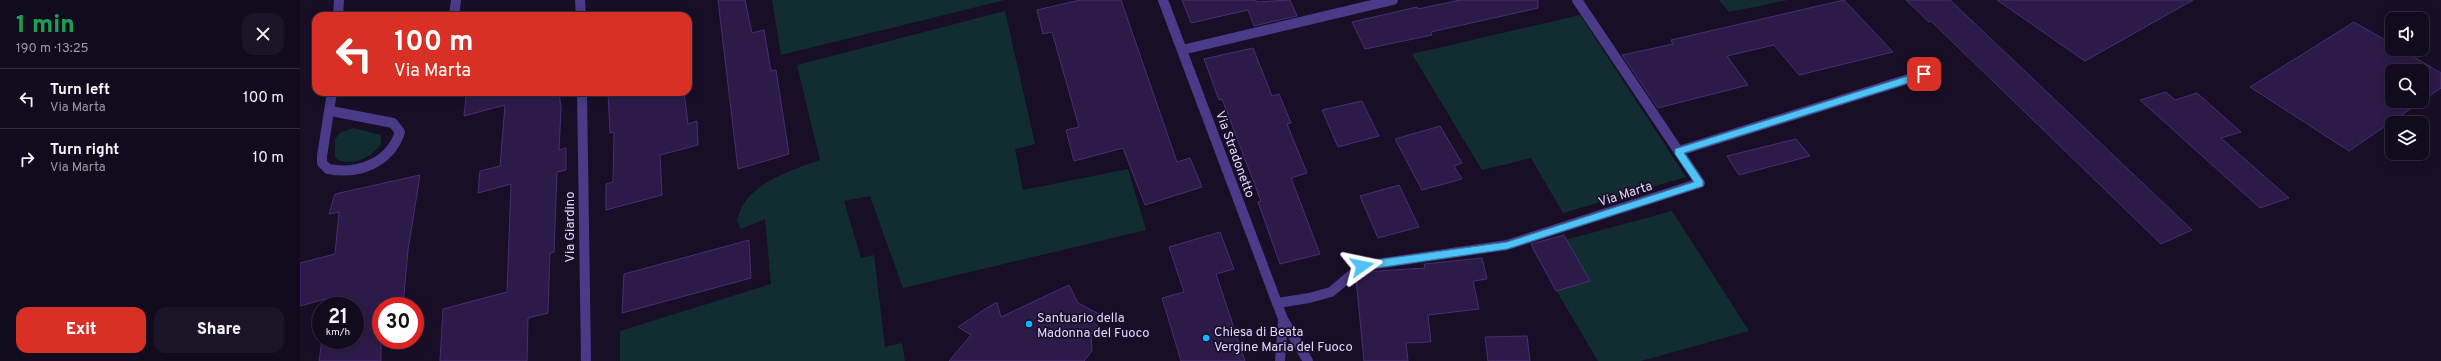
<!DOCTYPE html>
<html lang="en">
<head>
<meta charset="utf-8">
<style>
	body { margin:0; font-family:Overpass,sans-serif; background:#1b1426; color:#f1f3f6; height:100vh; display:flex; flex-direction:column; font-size:15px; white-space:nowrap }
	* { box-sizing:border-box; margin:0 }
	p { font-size:13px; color:#9c9ba4 }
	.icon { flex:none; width:22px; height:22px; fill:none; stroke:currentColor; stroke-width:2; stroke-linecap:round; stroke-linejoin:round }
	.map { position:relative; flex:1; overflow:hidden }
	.details { display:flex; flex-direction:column; background:#120b1d; width:300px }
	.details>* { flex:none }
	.banner { position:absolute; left:12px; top:12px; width:380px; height:84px; border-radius:12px; box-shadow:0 2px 10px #0003,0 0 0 1px #312b3b; background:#d93025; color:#fff; overflow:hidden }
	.buttons { position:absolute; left:2085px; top:12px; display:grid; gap:8px }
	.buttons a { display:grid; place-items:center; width:44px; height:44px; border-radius:8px; background:#120b1d; box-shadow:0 2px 10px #0003,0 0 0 1px #312b3b; font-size:20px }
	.speed { position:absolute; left:12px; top:297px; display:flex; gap:8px; font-size:20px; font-weight:700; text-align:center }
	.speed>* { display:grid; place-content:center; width:52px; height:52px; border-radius:50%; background:#120b1d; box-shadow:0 2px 10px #0003,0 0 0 1px #312b3b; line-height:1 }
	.speed small { font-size:10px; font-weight:400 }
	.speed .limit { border:6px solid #d22; background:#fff; color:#111 }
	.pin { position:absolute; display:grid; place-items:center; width:34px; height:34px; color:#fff; margin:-17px; border-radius:8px; box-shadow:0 2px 6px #0006 }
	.me { position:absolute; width:44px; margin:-22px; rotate:78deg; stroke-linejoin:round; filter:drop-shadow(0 0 3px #0008) }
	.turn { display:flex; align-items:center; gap:14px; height:84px; padding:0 16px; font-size:18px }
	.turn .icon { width:52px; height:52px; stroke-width:2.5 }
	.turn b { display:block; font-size:28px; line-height:34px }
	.round { display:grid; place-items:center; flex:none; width:42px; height:42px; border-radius:12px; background:#1b1426 }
	.summary { display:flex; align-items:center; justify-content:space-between; height:68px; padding:0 16px }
	h1 { font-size:24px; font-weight:800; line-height:30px; color:#1e9e55 }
	.action { display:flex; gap:8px; margin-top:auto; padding:8px 16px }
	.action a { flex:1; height:46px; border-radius:12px; background:#d93025; color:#fff; font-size:16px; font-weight:800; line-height:46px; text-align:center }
	.action a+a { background:#1b1426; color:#f1f3f6 }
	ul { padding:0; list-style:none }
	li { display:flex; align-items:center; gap:12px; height:60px; padding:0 16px; border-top:1px solid #312b3b }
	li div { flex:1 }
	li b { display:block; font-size:15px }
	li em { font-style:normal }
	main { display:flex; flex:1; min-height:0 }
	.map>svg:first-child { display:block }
	.green { fill:#122d31 }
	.building { fill:#2c1b49; stroke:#472d75 }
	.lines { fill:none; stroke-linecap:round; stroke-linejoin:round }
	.street { stroke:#4a3a87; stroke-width:10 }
	.route { fill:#4fc3f7; stroke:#337fa1 }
	.poi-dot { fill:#02bbff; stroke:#180f27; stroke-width:1.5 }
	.labels { text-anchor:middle; stroke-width:3.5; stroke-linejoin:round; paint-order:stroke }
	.street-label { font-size:13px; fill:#e1d6ff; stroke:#180f27 }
	.poi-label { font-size:13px; fill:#e1d6ff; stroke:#180f27; text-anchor:start }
</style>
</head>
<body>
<main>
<section class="details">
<div class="summary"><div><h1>1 min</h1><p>190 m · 13:25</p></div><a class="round"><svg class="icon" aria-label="close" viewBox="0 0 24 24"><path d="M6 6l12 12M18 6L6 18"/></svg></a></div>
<ul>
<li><svg class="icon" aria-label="left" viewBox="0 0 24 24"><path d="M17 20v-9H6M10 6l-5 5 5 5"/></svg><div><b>Turn left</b><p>Via Marta</p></div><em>100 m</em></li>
<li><svg class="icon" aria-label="right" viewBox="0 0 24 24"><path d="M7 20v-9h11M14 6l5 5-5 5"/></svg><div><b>Turn right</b><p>Via Marta</p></div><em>10 m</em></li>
</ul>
<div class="action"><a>Exit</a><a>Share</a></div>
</section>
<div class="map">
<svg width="2141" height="361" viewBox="0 0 2141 361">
	<rect width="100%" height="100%" fill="#180f27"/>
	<g class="green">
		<polygon points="472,0 705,0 481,55"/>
		<polygon points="1419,0 1488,0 1429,12"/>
		<path d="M705 11 735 144 715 149 723 190 828 169 846 230 603 288 570 196 544 201 561 258 574 255 585 347 602 343 605 361H320V331L471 284 465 219 441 229 437 220C445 184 489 171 520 160L497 65Z"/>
		<polygon points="1280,15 1386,177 1263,213 1231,158 1182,170 1112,54"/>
		<path d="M54 128 81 135V144C72 157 54 166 38 160L35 157V139L41 132Z"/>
		<polygon points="1372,211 1449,331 1341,361 1298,361 1232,249"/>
	</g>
	<g class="building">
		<polygon points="418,0 445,0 452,33 464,30 471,71 476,70 489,154 438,169"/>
		<polygon points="780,0 821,0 877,162 890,158 902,187 845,205 823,148 774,161 766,130 779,127 752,32 743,34 737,10"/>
		<polygon points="882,0 956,0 956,2 990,0 997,16 954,26 948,10 891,23"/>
		<polygon points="1160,0 1238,0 1238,8 1131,32 1132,35 1065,49 1052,22 1117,7 1118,9"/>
		<polygon points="1544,0 1593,52 1499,75 1474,45 1427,56 1448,85 1358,108 1322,55 1373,44 1371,40"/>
		<polygon points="1606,0 1650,0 1892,230 1861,244 1631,21 1629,22"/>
		<polygon points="1697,0 1893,0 1785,61"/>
		<polygon points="2054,22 2092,44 2092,49 2100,49 2141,73 2141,88 2122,101 2122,71 2092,71 2092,101 2122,101 2049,151 1950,87"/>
		<polygon points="953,48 972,96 979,94 991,123 987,124 1007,173 991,178 1020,254 980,264 958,202 961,201 922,99 919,100 904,59"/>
		<polygon points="183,92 259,92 261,108 259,150 266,148 266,170 257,172 254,252 250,253 248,313 228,318 227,361 140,361 143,309 207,292 211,184 178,193 180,171 200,166 205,105 164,116 166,97"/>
		<polygon points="308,92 384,92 388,124 397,121 398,145 360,155 362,195 306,210 306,184 313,182 314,132 310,133"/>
		<polygon points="1866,92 1875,100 1897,93 1941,132 1921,138 1989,198 1960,208 1840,100"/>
		<polygon points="1062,101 1079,136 1038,147 1022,110"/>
		<polygon points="1140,126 1162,163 1154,166 1162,179 1122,190 1095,139"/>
		<polygon points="1496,139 1510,156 1439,175 1427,156"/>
		<polygon points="120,175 108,250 103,306 81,306 81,361 19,361 22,340 55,340 55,306 27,306 29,298 0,306 0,263 35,254 39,212 29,214 35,194"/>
		<polygon points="1099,185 1119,227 1078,238 1060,196"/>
		<polygon points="920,232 934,269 916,274 945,361 881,361 862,298 884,292 869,247"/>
		<polygon points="1264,235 1290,281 1256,291 1231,244"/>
		<polygon points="449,240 451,278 322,313 324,274"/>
		<polygon points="1182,258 1187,279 1173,281 1179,309 1128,315 1131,342 1106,343 1108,361 1064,361 1056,279 1064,272 1125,268 1124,264"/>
		<polygon points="769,285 778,303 801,315 793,321 800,329 791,334 792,351 784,361 649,361 671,335 658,327 682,311 697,302 701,317"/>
		<polygon points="1227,336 1230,361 1188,361 1185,337"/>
	</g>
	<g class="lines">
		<g class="street">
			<polyline points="280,0 281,16"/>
			<polyline points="863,0 983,319 1008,361"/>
			<polyline points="38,16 39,0"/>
			<polyline points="154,16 156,0"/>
			<polyline points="882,50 1093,0"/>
			<polyline points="282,92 286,361"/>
			<path d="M31 111 93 123 100 132C90 163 58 175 28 169L22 163V156L32 92"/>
			<polyline points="1379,151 1624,74"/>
			<polyline points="978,303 1009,298 1031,292 1062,266 1207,245 1400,183 1277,0"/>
			<polyline points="980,361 983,321"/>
		</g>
	</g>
	<polygon class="route" points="1624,71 1627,72 1627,77 1384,153 1403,181 1403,186 1207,249 1062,270 1058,266 1062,262 1207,242 1394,182 1375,154 1375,149"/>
	<g class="poi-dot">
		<circle cx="729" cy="324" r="4"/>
		<circle cx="906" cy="338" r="4"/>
	</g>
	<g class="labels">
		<g class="street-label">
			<text transform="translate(936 154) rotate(70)" y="5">Via Stradonetto</text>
			<text transform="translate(1325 193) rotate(-18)" y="5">Via Marta</text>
			<text transform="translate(269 227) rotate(-90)" y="5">Via Giardino</text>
		</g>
		<g class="poi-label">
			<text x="737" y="322">Santuario della<tspan x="737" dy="15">Madonna del Fuoco</tspan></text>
			<text x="914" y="336">Chiesa di Beata<tspan x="914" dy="15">Vergine Maria del Fuoco</tspan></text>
		</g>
	</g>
</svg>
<div class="buttons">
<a><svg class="icon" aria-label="sound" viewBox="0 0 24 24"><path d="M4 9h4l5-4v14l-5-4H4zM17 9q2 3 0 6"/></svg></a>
<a><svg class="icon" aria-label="search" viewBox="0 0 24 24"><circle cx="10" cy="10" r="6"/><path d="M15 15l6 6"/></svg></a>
<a><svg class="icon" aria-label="layers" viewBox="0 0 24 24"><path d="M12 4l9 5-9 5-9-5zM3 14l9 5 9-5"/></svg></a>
</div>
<div class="speed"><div>21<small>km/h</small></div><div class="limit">30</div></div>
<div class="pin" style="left:1624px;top:74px;background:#d93025"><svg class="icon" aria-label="arrive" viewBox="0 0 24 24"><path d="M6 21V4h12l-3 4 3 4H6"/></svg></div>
<svg class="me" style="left:1062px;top:266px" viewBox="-20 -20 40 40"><path d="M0-17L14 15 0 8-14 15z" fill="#4fc3f7" stroke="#fff" stroke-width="4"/></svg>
<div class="banner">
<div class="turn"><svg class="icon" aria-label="left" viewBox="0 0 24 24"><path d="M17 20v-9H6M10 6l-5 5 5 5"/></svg><div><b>100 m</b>Via Marta</div></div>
</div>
</div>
</main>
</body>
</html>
